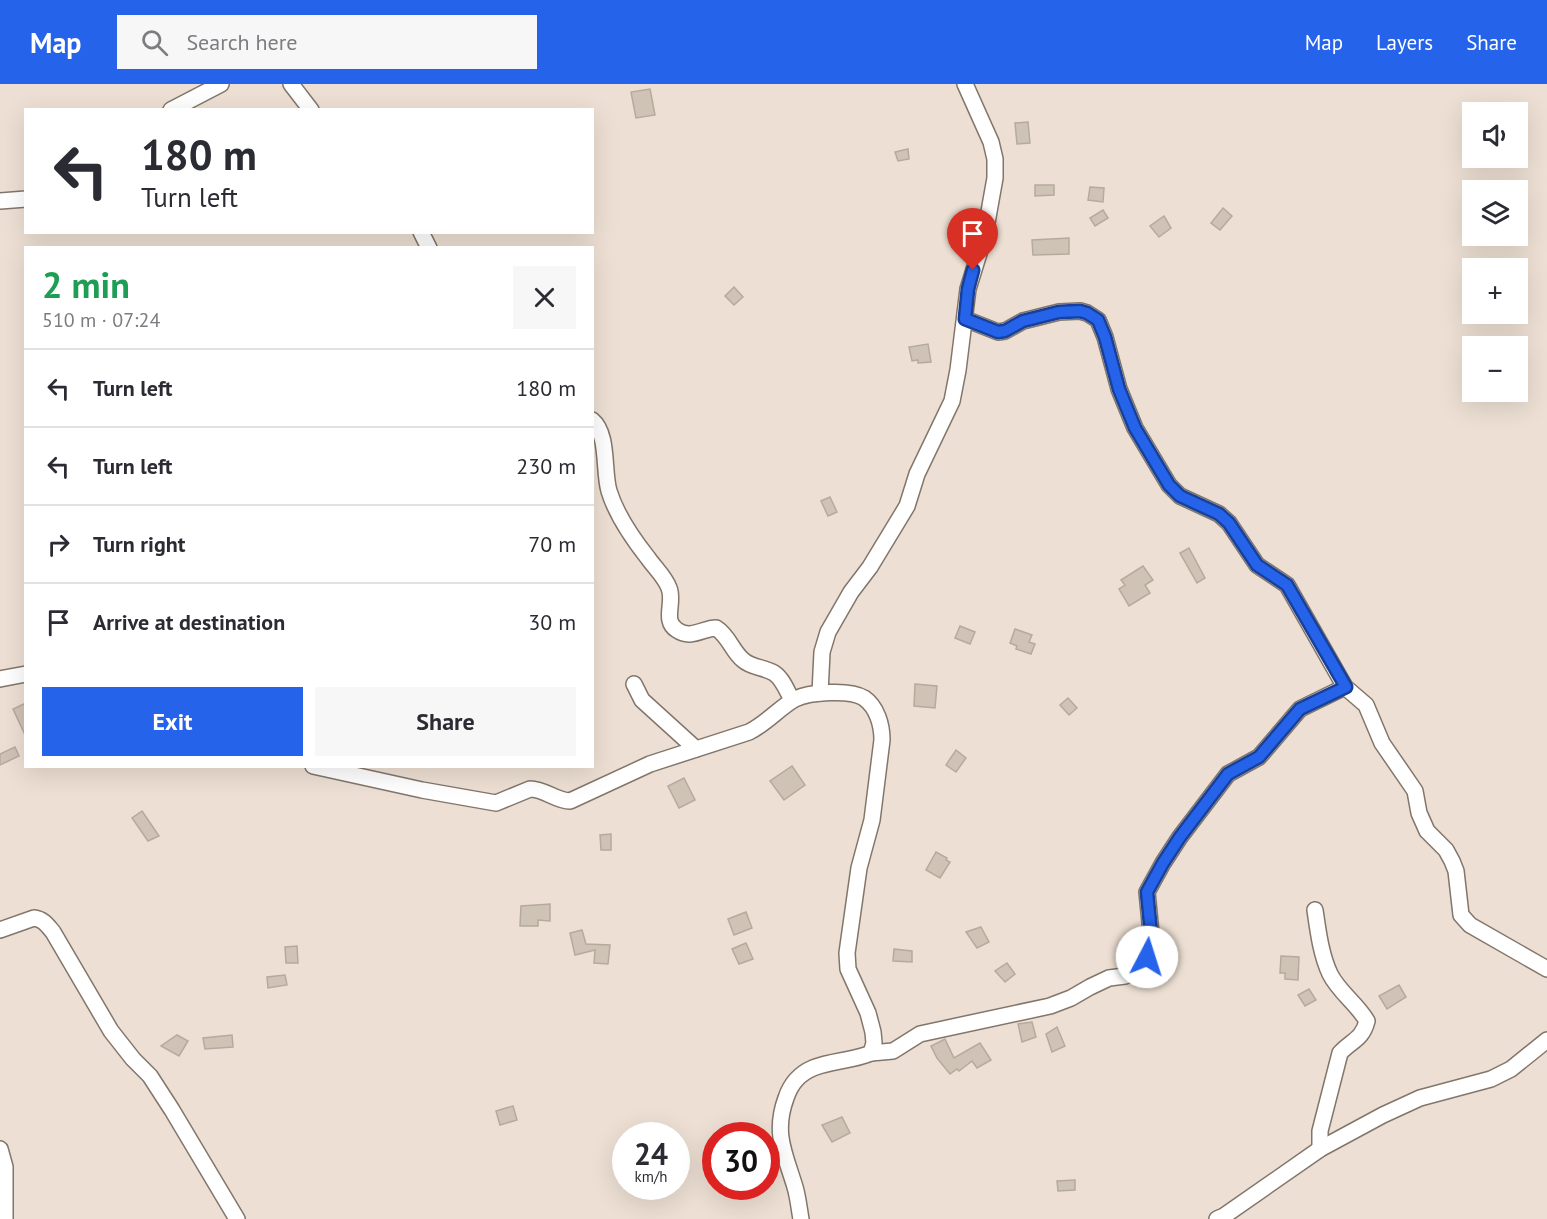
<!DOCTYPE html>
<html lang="en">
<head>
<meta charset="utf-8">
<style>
	body { margin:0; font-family:"PT Sans",sans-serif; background:#f7f7f7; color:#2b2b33; height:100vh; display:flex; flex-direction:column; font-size:22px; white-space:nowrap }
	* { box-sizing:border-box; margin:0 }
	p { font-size:20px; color:#7c7c81 }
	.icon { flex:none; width:33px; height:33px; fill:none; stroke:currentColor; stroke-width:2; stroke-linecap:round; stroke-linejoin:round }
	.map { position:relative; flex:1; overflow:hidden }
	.side { position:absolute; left:24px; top:162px; width:570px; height:522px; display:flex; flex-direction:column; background:#fff; border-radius:0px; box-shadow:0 6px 24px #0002 }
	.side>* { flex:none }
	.guide { position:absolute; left:24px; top:24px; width:570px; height:126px; border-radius:0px; box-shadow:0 6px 24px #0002; background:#fff; color:#2b2b33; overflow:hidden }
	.buttons { position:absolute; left:1462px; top:18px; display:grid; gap:12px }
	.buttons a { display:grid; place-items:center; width:66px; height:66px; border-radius:0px; background:#fff; box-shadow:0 6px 24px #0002; font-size:30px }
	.speed { position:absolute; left:612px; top:1038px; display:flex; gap:12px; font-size:30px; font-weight:700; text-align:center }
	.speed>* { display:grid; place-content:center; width:78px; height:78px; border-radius:50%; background:#fff; box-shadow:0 6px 24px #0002; line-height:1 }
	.speed small { font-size:15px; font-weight:400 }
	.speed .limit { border:9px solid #d22; background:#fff; color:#111 }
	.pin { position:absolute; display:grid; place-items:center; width:51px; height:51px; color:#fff; margin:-62px -26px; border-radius:50% 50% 50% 0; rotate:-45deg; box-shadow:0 0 6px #0007 }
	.pin .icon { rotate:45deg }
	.me { position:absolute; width:66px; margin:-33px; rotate:5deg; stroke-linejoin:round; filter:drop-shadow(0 0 4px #0008) }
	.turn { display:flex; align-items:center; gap:21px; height:126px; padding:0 18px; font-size:27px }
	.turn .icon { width:78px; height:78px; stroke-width:2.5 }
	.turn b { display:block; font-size:42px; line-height:51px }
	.round { display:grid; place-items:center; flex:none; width:63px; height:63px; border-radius:0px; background:#f7f7f7 }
	.head { display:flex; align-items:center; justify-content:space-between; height:102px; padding:0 18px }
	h1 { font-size:36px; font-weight:700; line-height:45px; color:#1e9e55 }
	.action { display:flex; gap:12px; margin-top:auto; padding:12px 18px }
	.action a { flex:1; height:69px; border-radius:0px; background:#2563eb; color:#fff; font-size:24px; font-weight:700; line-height:69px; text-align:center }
	.action a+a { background:#f7f7f7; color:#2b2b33 }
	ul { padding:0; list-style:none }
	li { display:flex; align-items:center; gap:18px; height:78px; padding:0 18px; border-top:2px solid #e1e1e2 }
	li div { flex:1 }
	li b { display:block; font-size:22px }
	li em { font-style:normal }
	header { display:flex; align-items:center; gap:36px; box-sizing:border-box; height:84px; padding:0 30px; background:#2563eb; color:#fff }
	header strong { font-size:28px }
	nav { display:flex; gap:33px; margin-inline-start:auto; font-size:21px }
	.search { width:420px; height:54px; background:#f7f7f7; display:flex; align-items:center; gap:15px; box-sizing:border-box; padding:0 21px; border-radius:0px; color:#7c7c81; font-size:22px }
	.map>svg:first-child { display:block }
	.building { fill:#cfc3b5; stroke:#b5aa9d; stroke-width:1.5 }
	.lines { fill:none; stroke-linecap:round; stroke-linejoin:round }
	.minor-casing { stroke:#82766a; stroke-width:18 }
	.minor { stroke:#fff; stroke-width:15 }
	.route-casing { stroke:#184099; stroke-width:15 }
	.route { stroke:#2563eb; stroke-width:10 }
</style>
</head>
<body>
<header>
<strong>Map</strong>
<div class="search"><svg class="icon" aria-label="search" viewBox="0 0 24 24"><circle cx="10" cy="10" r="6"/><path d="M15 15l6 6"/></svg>Search here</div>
<nav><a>Map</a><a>Layers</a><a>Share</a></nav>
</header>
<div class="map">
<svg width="1547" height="1135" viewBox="0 0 1547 1135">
	<rect width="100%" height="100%" fill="#eddfd3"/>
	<g class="building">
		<polygon points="650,5 655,31 636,34 631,8"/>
		<polygon points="1028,38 1030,59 1017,60 1015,39"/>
		<polygon points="908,65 909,75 898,77 895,68"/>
		<polygon points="1035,101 1054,101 1054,111 1035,112"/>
		<polygon points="1090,103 1104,104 1103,118 1088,116"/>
		<polygon points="1223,124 1232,132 1220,146 1211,139"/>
		<polygon points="1103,126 1108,134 1095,142 1090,134"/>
		<polygon points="1164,132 1171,144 1159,153 1150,142"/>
		<polygon points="1069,154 1069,170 1033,171 1032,156"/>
		<polygon points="734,203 743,213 734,221 725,212"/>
		<polygon points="928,260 931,278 918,279 918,276 912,277 909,263"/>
		<polygon points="830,413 837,428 828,432 821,417"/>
		<polygon points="1189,464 1205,494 1197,499 1180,469"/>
		<polygon points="1143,482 1153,496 1145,501 1150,509 1129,522 1119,505 1125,501 1121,496"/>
		<polygon points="960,542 975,548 970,560 955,554"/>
		<polygon points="1015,545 1032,551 1029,558 1035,560 1031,570 1016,565 1017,562 1010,559"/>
		<polygon points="915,600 937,602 935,624 914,622"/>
		<polygon points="1068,614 1077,624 1069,631 1060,621"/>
		<polygon points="26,619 26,653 13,625"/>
		<polygon points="15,663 19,672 0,681 0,670"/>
		<polygon points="956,666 966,674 956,688 946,681"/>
		<polygon points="792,682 805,701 784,716 770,697"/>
		<polygon points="684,694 695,716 679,724 668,702"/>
		<polygon points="142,727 159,752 148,757 132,734"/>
		<polygon points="611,750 611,766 601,766 600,751"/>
		<polygon points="936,768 947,774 946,776 950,778 940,794 926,786"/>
		<polygon points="550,820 550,837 538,836 538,842 520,842 521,822"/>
		<polygon points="746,828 752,844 734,851 728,835"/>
		<polygon points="981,843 989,858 977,864 966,848"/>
		<polygon points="582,846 586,860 610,861 608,880 594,879 595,866 575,871 570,849"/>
		<polygon points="746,859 753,875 739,880 732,865"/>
		<polygon points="297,862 298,879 286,879 285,863"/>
		<polygon points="894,865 912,867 912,878 893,877"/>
		<polygon points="1281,872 1299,873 1298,896 1285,895 1285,889 1280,889"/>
		<polygon points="1007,879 1015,890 1005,898 995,887"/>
		<polygon points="285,891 287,901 268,904 267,893"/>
		<polygon points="1399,901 1406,913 1387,925 1379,912"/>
		<polygon points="1309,905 1316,916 1305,922 1298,911"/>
		<polygon points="1032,938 1036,953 1022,958 1018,940"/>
		<polygon points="1057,943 1065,962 1052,968 1046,950"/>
		<polygon points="177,951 188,957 179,972 161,962"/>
		<polygon points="232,951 233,963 205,965 203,954"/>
		<polygon points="945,955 954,974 980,959 991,976 977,984 972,977 959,987 957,985 950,990 937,974 931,962"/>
		<polygon points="513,1022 517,1036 500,1041 496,1027"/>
		<polygon points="842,1033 850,1049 832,1058 822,1041"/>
		<polygon points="1075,1096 1075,1106 1058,1107 1057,1097"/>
	</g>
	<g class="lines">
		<g class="minor-casing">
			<g id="minor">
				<polyline points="291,0 311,26"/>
				<polyline points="171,26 221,0"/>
				<polyline points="0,117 26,115"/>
				<polyline points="421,148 429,164"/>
				<polyline points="965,235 998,248 1005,247 1023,237 1059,228 1080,227 1087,229 1098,236 1105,253 1119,305 1135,344 1169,401 1180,412 1219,430 1229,439 1257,481 1287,501 1345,603 1366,621 1382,659 1415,707 1419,729 1427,747 1446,766 1452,777 1456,787 1461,831 1470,841 1547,885"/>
				<path d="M592 336C609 350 603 387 609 407 616 430 633 455 648 474 655 484 665 493 669 504 675 518 662 537 677 546 691 556 703 544 716 544 729 552 732 567 743 576 752 584 764 583 774 589 783 595 787 607 792 616"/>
				<polyline points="0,595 26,590"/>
				<polyline points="634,600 642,616 696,665"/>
				<polyline points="820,609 822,568 828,548 851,508 870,483 907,422 917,390 952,317 958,286 968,205 985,150 995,94 995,75 991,58 965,0"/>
				<path d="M313 682 422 706 496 719 530 705C545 705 556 717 570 717L650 680 749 648C767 639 779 624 795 615 809 608 850 605 864 614 877 623 882 641 882 656L872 736 859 784 847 869 848 885 868 929 873 948 874 959 871 969C853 977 832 976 813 984 799 990 791 999 786 1014 773 1049 785 1070 795 1103 798 1113 799 1124 801 1135"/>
				<path d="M1315 826C1318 847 1321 871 1330 890 1339 908 1357 920 1367 937 1362 956 1352 956 1340 969L1320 1047V1065"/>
				<path d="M0 846 34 834C43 835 47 841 53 848L111 947 133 975 150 992 172 1026 237 1135"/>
				<polyline points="871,969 893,967 920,950 1050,922 1071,914 1090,903 1109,894 1125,892 1139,886 1147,873 1151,849 1147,808 1163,779 1180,753 1228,690 1259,673 1300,625 1345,603"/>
				<polyline points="0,1065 5,1083 5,1135"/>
				<polyline points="1217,1135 1224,1132 1320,1065 1383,1031 1420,1014 1491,995 1511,985 1547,956"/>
			</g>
		</g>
		<use href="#minor" class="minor"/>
	</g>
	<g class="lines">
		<g class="route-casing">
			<polyline id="route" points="973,186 968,205 965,235 998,248 1005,247 1023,237 1059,228 1080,227 1087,229 1098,236 1105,253 1119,305 1135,344 1169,401 1180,412 1219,430 1229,439 1257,481 1287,501 1346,603 1300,625 1259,673 1228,690 1180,753 1163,779 1147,808 1151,849 1147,873"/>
		</g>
		<use href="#route" class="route"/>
	</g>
</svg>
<div class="buttons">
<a><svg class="icon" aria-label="sound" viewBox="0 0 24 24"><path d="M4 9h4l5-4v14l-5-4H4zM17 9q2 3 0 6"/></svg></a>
<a><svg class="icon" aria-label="layers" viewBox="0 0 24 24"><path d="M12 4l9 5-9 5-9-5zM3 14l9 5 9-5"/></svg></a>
<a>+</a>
<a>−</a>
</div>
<div class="speed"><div>24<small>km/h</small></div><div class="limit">30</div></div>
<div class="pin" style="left:973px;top:186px;background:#d93025"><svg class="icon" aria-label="arrive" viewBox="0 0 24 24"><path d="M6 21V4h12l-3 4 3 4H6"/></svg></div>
<svg class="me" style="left:1147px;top:873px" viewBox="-20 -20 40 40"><circle r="19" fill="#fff"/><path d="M0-13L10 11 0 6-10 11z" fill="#2563eb"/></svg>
<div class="guide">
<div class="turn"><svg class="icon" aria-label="left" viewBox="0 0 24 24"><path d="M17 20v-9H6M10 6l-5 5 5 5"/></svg><div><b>180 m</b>Turn left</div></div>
</div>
<section class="side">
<div class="head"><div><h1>2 min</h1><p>510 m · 07:24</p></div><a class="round"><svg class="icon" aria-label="close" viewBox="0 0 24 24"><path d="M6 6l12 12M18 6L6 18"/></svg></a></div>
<ul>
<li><svg class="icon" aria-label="left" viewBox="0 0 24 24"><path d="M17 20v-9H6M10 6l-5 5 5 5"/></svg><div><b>Turn left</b></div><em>180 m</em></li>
<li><svg class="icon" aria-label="left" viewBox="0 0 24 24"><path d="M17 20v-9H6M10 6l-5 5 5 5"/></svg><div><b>Turn left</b></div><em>230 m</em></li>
<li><svg class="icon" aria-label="right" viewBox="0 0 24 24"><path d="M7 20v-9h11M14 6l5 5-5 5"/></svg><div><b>Turn right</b></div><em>70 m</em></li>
<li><svg class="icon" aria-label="arrive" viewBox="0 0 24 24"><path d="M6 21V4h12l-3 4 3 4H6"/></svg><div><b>Arrive at destination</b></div><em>30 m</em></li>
</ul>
<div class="action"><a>Exit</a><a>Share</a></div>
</section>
</div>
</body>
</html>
